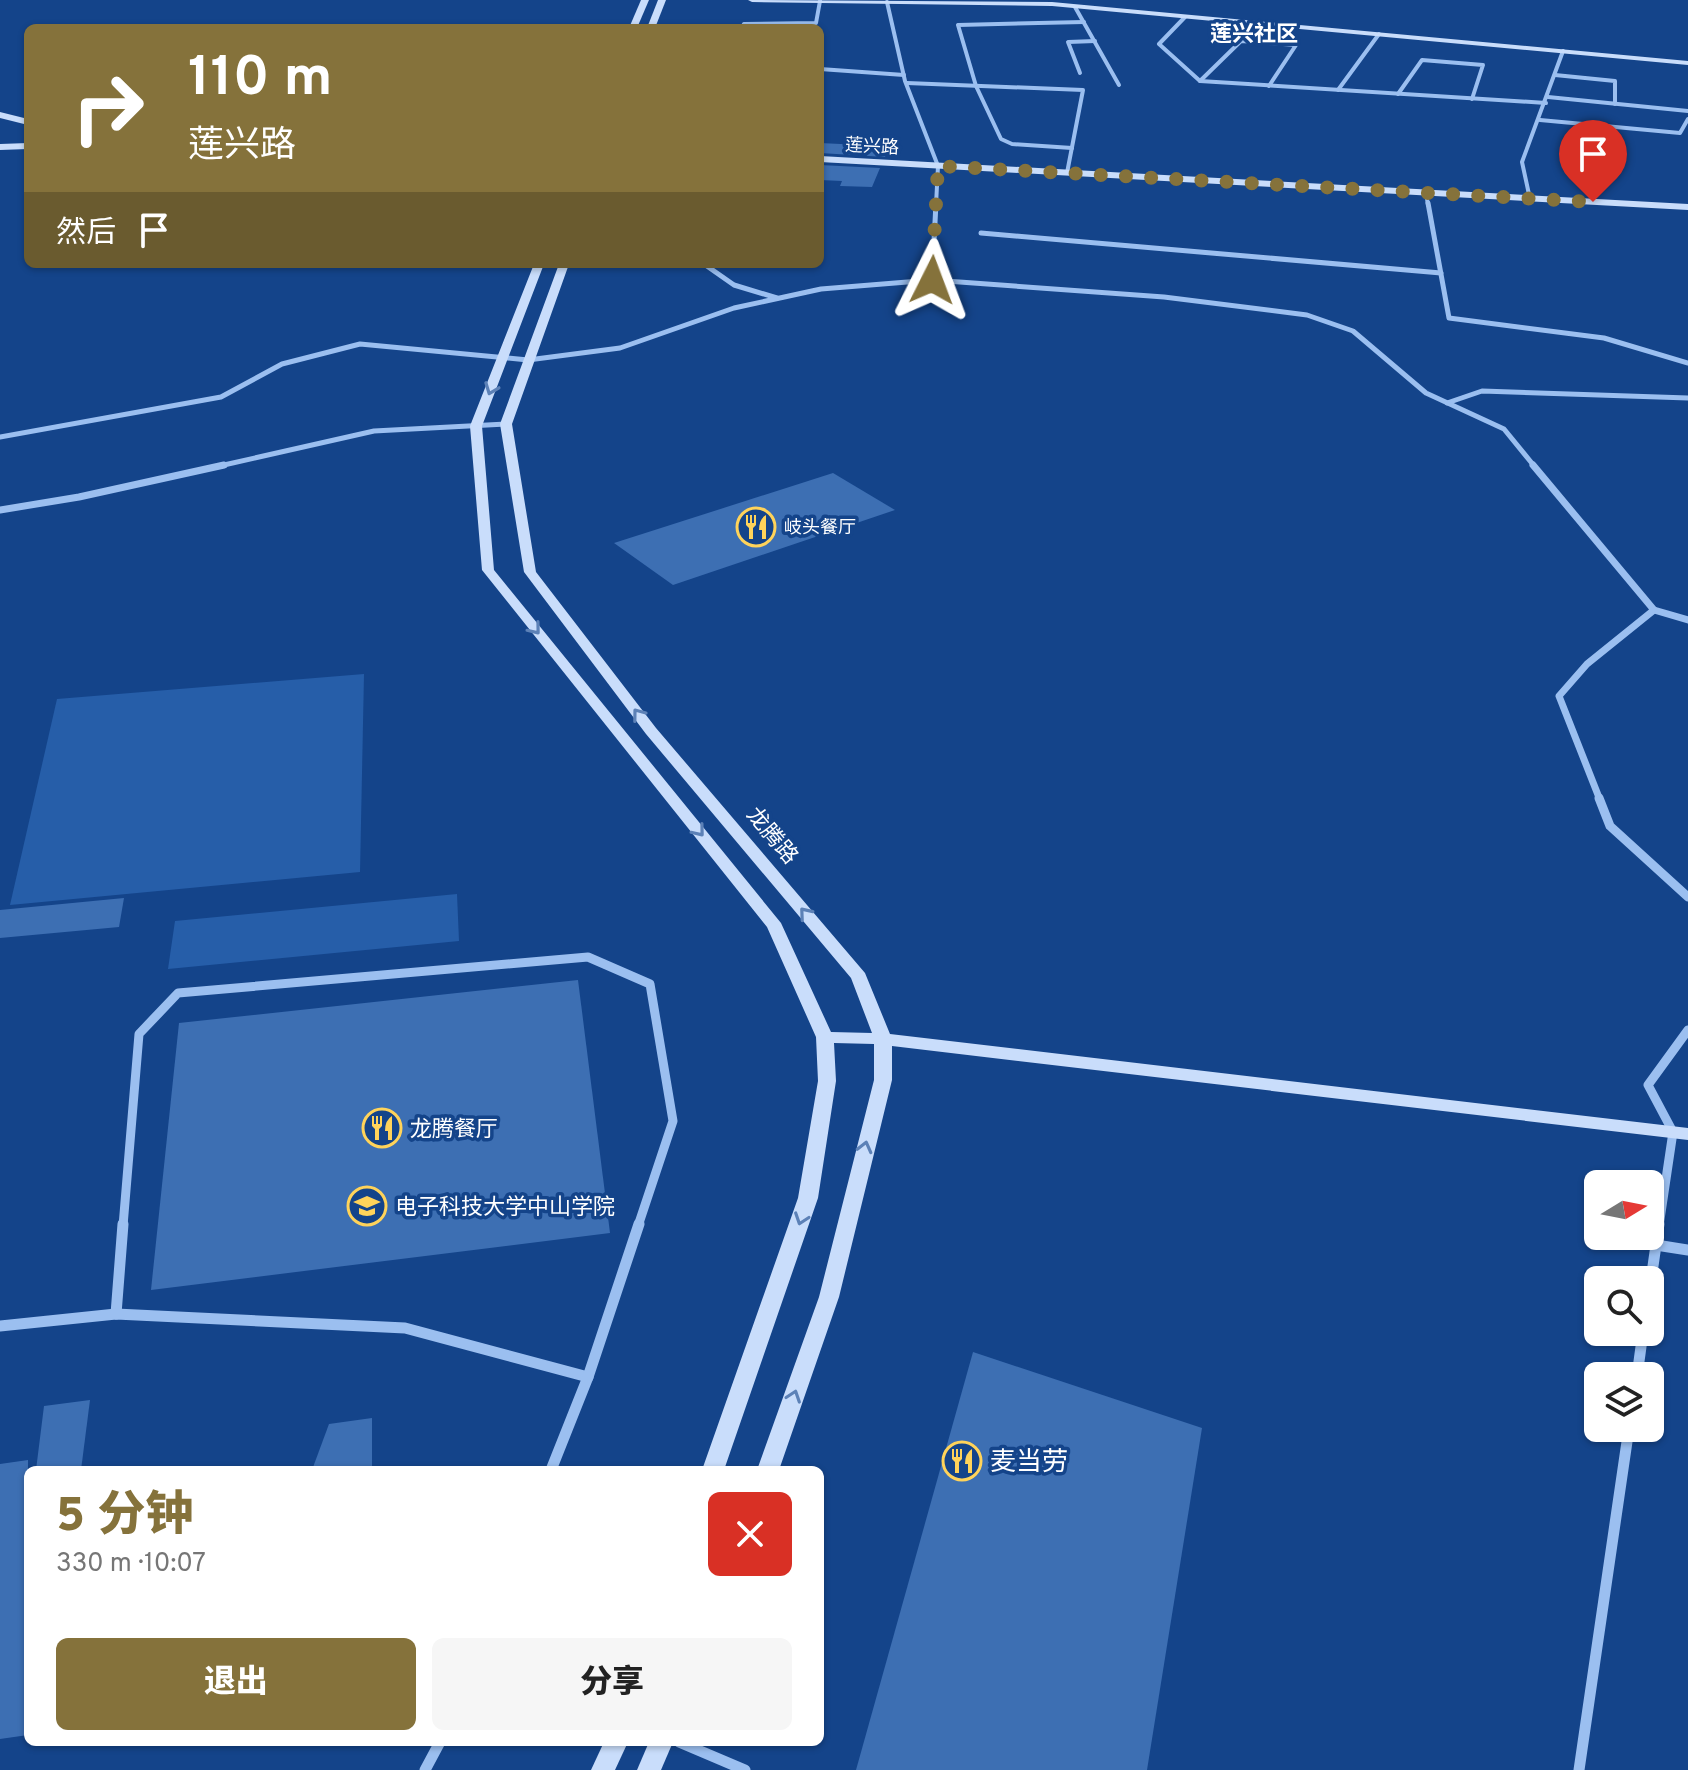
<!DOCTYPE html>
<html lang="zh">
<head>
<meta charset="utf-8">
<style>
	body { margin:0; font-family:Overpass,"Noto Sans SC",sans-serif; background:#f6f6f6; color:#222; height:100vh; display:flex; flex-direction:column; font-size:30px; white-space:nowrap }
	* { box-sizing:border-box; margin:0 }
	p { font-size:26px; color:#767676 }
	.icon { flex:none; width:44px; height:44px; fill:none; stroke:currentColor; stroke-width:2; stroke-linecap:round; stroke-linejoin:round }
	.map { position:relative; flex:1; overflow:hidden }
	.side { position:absolute; left:24px; top:1466px; width:800px; height:280px; display:flex; flex-direction:column; background:#fff; border-radius:12px; box-shadow:0 2px 6px #0004 }
	.side>* { flex:none }
	.banner { position:absolute; left:24px; top:24px; width:800px; height:244px; border-radius:12px; box-shadow:0 2px 6px #0004; background:#85723b; color:#fff; overflow:hidden }
	.needle { width:52px; rotate:80deg }
	.controls { position:absolute; left:1584px; top:1170px; display:grid; gap:16px }
	.controls a { display:grid; place-items:center; width:80px; height:80px; border-radius:12px; background:#fff; box-shadow:0 2px 6px #0004; font-size:40px }
	.pin { position:absolute; display:grid; place-items:center; width:68px; height:68px; color:#fff; margin:-82px -34px; border-radius:50% 50% 50% 0; rotate:-45deg; box-shadow:0 0 8px #0007 }
	.pin .icon { rotate:45deg }
	.me { position:absolute; width:88px; margin:-44px; rotate:3deg; stroke-linejoin:round; filter:drop-shadow(0 0 6px #0008) }
	.turn { display:flex; align-items:center; gap:28px; height:168px; padding:0 32px; font-size:36px }
	.turn .icon { width:104px; height:104px; stroke-width:2.5 }
	.turn b { display:block; font-size:56px; line-height:68px }
	.then { display:flex; align-items:center; height:76px; padding:0 32px; background:#0003; gap:16px; font-size:30px }
	.round { display:grid; place-items:center; flex:none; width:84px; height:84px; border-radius:12px; background:#f6f6f6 }
	.head { display:flex; align-items:center; justify-content:space-between; height:136px; padding:0 32px }
	h1 { font-size:48px; font-weight:800; line-height:60px; color:#85723b }
	.cta { display:flex; gap:16px; margin-top:auto; padding:16px 32px }
	.cta a { flex:1; height:92px; border-radius:12px; background:#85723b; color:#fff; font-size:32px; font-weight:800; line-height:92px; text-align:center }
	.cta a+a { background:#f6f6f6; color:#222 }
	.map>svg:first-child { display:block }
	.green { fill:#265ea9 }
	.building { fill:#3d6fb3 }
	.lines { fill:none; stroke-linecap:round; stroke-linejoin:round }
	.street-far4 { stroke:#9bbff0; stroke-width:4 }
	.street-far3 { stroke:#9bbff0; stroke-width:5 }
	.street-far2 { stroke:#9bbff0; stroke-width:7 }
	.street-far1 { stroke:#9bbff0; stroke-width:9 }
	.street { stroke:#9bbff0; stroke-width:11 }
	.secondary { fill:#c9ddfb; fill-rule:evenodd }
	.oneway { stroke:#5c81b7 }
	.route { stroke:#85723b; stroke-width:14; stroke-dasharray:0 25.2 }
	.labels { text-anchor:middle; stroke-width:7; stroke-linejoin:round; paint-order:stroke }
	.far-street-label { font-size:18px; fill:#fff; stroke:#14448a }
	.far-poi-label { font-size:18px; fill:#fff; stroke:#14448a; text-anchor:start }
	.far-quarter-label { font-size:22px; font-weight:bold; fill:#fff; stroke:#14448a }
	.street-label { font-size:22px; fill:#fff; stroke:#14448a }
	.poi-label { font-size:22px; fill:#fff; stroke:#14448a; text-anchor:start }
	.near-poi-label { font-size:26px; fill:#fff; stroke:#14448a; text-anchor:start }
</style>
</head>
<body>
<div class="map">
<svg width="1688" height="1770" viewBox="0 0 1688 1770">
	<rect width="100%" height="100%" fill="#14448a"/>
	<g class="green">
		<polygon points="364,674 360,872 10,905 57,699"/>
		<polygon points="457,894 459,941 168,969 175,921"/>
	</g>
	<g class="building">
		<polygon points="863,139 891,140 885,157 820,153 820,143 861,145"/>
		<polygon points="820,165 880,168 872,187 840,186 842,181 820,180"/>
		<polygon points="833,473 895,510 673,585 614,543"/>
		<polygon points="124,898 119,927 0,938 0,910"/>
		<polygon points="578,980 610,1233 151,1290 179,1023"/>
		<polygon points="973,1352 1202,1428 1147,1770 856,1770"/>
		<polygon points="90,1400 81,1470 36,1470 44,1406"/>
		<polygon points="372,1418 372,1470 312,1470 329,1424"/>
		<polygon points="28,1460 28,1735 0,1739 0,1464"/>
	</g>
	<g class="lines">
		<g class="street-far4">
			<polyline points="887,2 905,81 938,166 936,205"/>
			<polyline points="1075,7 1119,85"/>
			<polyline points="1185,17 1159,44 1200,81 1546,103"/>
			<polyline points="742,28 744,24 816,23 820,1"/>
			<polyline points="820,69 904,75"/>
			<polyline points="1080,73 1068,42 1095,41"/>
			<polyline points="1555,75 1615,81 1615,104"/>
			<polyline points="1200,81 1241,41 1296,45 1269,86"/>
			<polyline points="907,83 1083,90 1067,173"/>
			<polyline points="1338,90 1379,34"/>
			<polyline points="1398,94 1422,60 1483,65 1472,99"/>
			<polyline points="1548,97 1688,111"/>
			<polyline points="1540,120 1680,133 1688,119"/>
			<polyline points="1072,148 1012,144 1001,139 976,86 958,25 1084,22"/>
			<polyline points="1426,193 1428,205"/>
			<polyline points="1530,199 1522,162 1563,51"/>
		</g>
		<g class="street-far3">
			<polyline points="1428,203 1449,318 1604,338 1688,363"/>
			<polyline points="981,233 1441,273"/>
			<polyline points="704,264 734,285 777,298"/>
			<polyline points="932,280 936,203"/>
			<polyline points="1447,403 1482,391 1688,398"/>
			<polyline points="0,437 221,397 282,364 360,344 528,360 620,348 734,308 821,289 932,280 1164,297 1307,315 1353,331 1426,393 1504,429 1535,467"/>
			<polyline points="215,467 374,431 506,424"/>
		</g>
		<g class="street-far2">
			<polyline points="1533,465 1654,610 1587,664 1559,696 1600,800"/>
			<polyline points="0,510 79,497 224,465"/>
			<polyline points="1654,610 1688,620"/>
		</g>
		<g class="street-far1">
			<polyline points="1599,798 1610,826 1688,897"/>
			<polyline points="123,1226 139,1034 178,993 588,957 650,984 673,1121 638,1226"/>
			<polyline points="1659,1226 1673,1132 1648,1085 1688,1030"/>
		</g>
		<g class="street">
			<polyline points="1656,1245 1688,1250"/>
			<polyline points="1650,1287 1659,1224"/>
			<polyline points="116,1314 123,1224"/>
			<polyline points="0,1326 116,1314 405,1328 588,1377"/>
			<polyline points="1637,1376 1643,1332"/>
			<polyline points="551,1470 588,1377 639,1224"/>
			<polyline points="679,1742 745,1770"/>
			<polyline points="425,1770 440,1742"/>
			<polyline points="1579,1770 1629,1428"/>
		</g>
		<g class="secondary">
			<polygon points="641,0 649,0 637,28 629,28"/>
			<polygon points="658,0 666,0 655,28 647,28"/>
			<polygon points="748,0 1052,2 1688,61 1688,65 1052,6 752,2"/>
			<polygon points="0,112 28,119 28,125 0,118"/>
			<polygon points="28,143 28,149 0,150 0,144"/>
			<polygon points="820,156 1688,204 1688,210 820,162"/>
			<polygon points="534,264 544,264 482,426 494,570 781,923 831,1032 872,1033 851,978 646,734 524,572 500,424 559,264 569,264 512,424 536,572 656,728 865,973 890,1034 1688,1128 1688,1140 892,1046 892,1080 839,1297 779,1470 757,1470 819,1297 874,1080 874,1044 834,1043 836,1081 818,1198 724,1470 702,1470 798,1198 818,1081 816,1037 767,927 482,570 470,426"/>
			<polygon points="604,1742 628,1742 615,1770 591,1770"/>
			<polygon points="649,1742 673,1742 661,1770 637,1770"/>
		</g>
	</g>
	<defs><path id="oneway-chevron" d="M-2-3.5L2.5 0L-2 3.5" fill="none" stroke-width="1.6" stroke-linecap="round" stroke-linejoin="round" transform="scale(2)"/></defs>
	<g class="oneway">
		<use href="#oneway-chevron" transform="translate(491 389) rotate(111)"/>
		<use href="#oneway-chevron" transform="translate(535 629) rotate(51)"/>
		<use href="#oneway-chevron" transform="translate(638 714) rotate(-127)"/>
		<use href="#oneway-chevron" transform="translate(699 831) rotate(51)"/>
		<use href="#oneway-chevron" transform="translate(805 913) rotate(-130)"/>
		<use href="#oneway-chevron" transform="translate(865 1147) rotate(-76)"/>
		<use href="#oneway-chevron" transform="translate(801 1219) rotate(109)"/>
		<use href="#oneway-chevron" transform="translate(794 1396) rotate(-71)"/>
	</g>
	<g class="lines">
		<polyline class="route" points="932,280 938,166 1593,202"/>
	</g>
	<defs>
		<g id="restaurant-ring" transform="scale(2)"><circle r="9.5" fill="#14448a" stroke="#ffd35a" stroke-width="1.5"/><path d="M-5-6h1v4h1v-4h1v4h1v-4h1v5L-1.5 .5V6h-2V.5L-5-1ZM5-6V6H3V1.5H1.5Q1.5-4 5-6Z" fill="#ffd35a"/></g>
		<g id="university-ring" transform="scale(2)"><circle r="9.5" fill="#14448a" stroke="#ffd35a" stroke-width="1.5"/><path d="M0-5L7-2L0 1L-7-2ZM-4 1L0 2.5L4 1V4Q0 6-4 4Z" fill="#ffd35a"/></g>
	</defs>
	<g fill-rule="evenodd">
		<use href="#restaurant-ring" x="756" y="527"/>
		<use href="#restaurant-ring" x="382" y="1128"/>
		<use href="#university-ring" x="367" y="1206"/>
		<use href="#restaurant-ring" x="962" y="1461"/>
	</g>
	<g class="labels">
		<g class="far-street-label">
			<text transform="translate(872 146) rotate(3)" y="6">莲兴路</text>
		</g>
		<g class="far-poi-label">
			<text x="784" y="533">岐头餐厅</text>
		</g>
		<g class="far-quarter-label">
			<text x="1254" y="41">莲兴社区</text>
		</g>
		<g class="street-label">
			<text transform="translate(773 835) rotate(50)" y="8">龙腾路</text>
		</g>
		<g class="poi-label">
			<text x="410" y="1136">龙腾餐厅</text>
			<text x="395" y="1214">电子科技大学中山学院</text>
		</g>
		<g class="near-poi-label">
			<text x="990" y="1470">麦当劳</text>
		</g>
	</g>
</svg>
<div class="controls">
<a><svg class="needle" viewBox="-14 -14 28 28"><path d="M0-13l5 13h-10z" fill="#e53935"/><path d="M0 13l5-13h-10z" fill="#767676"/></svg></a>
<a><svg class="icon" aria-label="search" viewBox="0 0 24 24"><circle cx="10" cy="10" r="6"/><path d="M15 15l6 6"/></svg></a>
<a><svg class="icon" aria-label="layers" viewBox="0 0 24 24"><path d="M12 4l9 5-9 5-9-5zM3 14l9 5 9-5"/></svg></a>
</div>
<div class="pin" style="left:1593px;top:202px;background:#d93025"><svg class="icon" aria-label="arrive" viewBox="0 0 24 24"><path d="M6 21V4h12l-3 4 3 4H6"/></svg></div>
<svg class="me" style="left:932px;top:280px" viewBox="-20 -20 40 40"><path d="M0-17L14 15 0 8-14 15z" fill="#85723b" stroke="#fff" stroke-width="4"/></svg>
<div class="banner">
<div class="turn"><svg class="icon" aria-label="right" viewBox="0 0 24 24"><path d="M7 20v-9h11M14 6l5 5-5 5"/></svg><div><b>110 m</b>莲兴路</div></div>
<div class="then">然后<svg class="icon" aria-label="arrive" viewBox="0 0 24 24"><path d="M6 21V4h12l-3 4 3 4H6"/></svg></div>
</div>
<section class="side">
<div class="head"><div><h1>5 分钟</h1><p>330 m · 10:07</p></div><a class="round" style="background:#d93025;color:#fff"><svg class="icon" aria-label="close" viewBox="0 0 24 24"><path d="M6 6l12 12M18 6L6 18"/></svg></a></div>
<div class="cta"><a>退出</a><a>分享</a></div>
</section>
</div>
</body>
</html>
